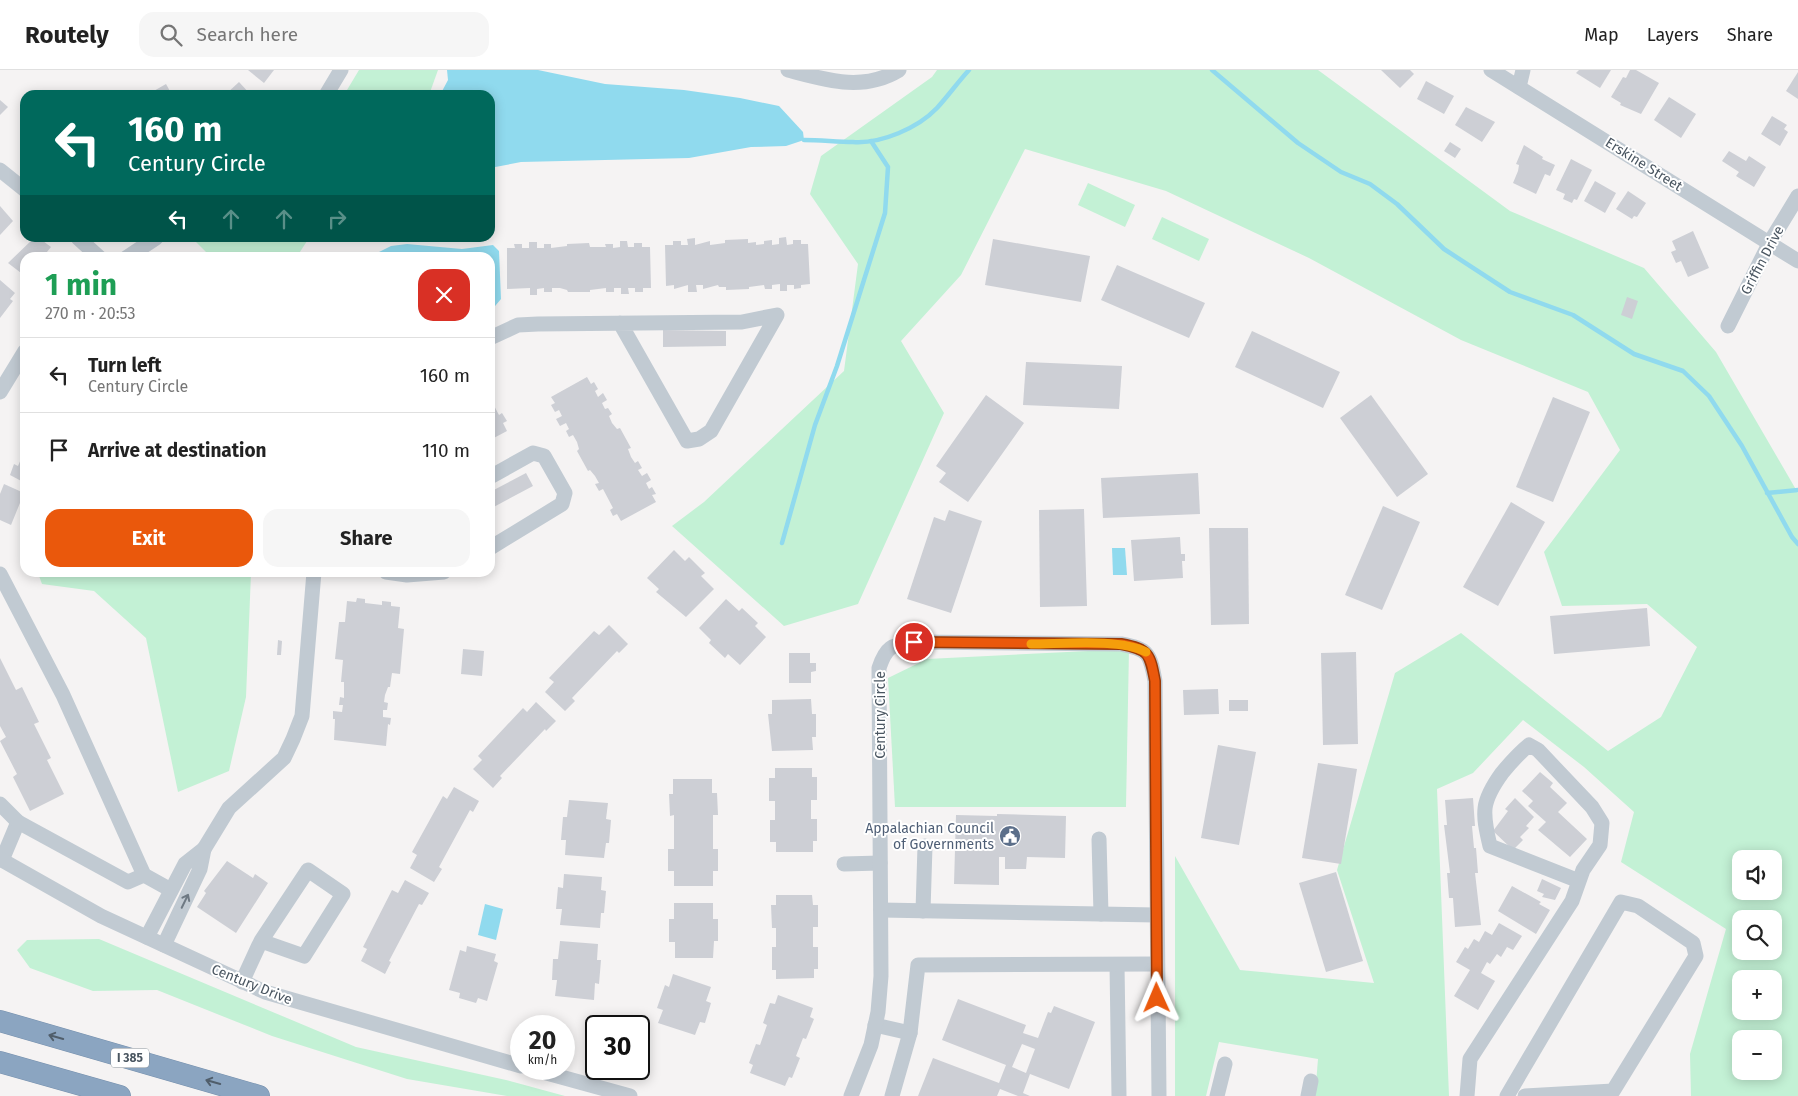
<!DOCTYPE html>
<html lang="en">
<head>
<meta charset="utf-8">
<style>
	body { margin:0; font-family:"Fira Sans",sans-serif; background:#f6f6f6; color:#222; height:100vh; display:flex; flex-direction:column; font-size:19px; white-space:nowrap }
	* { box-sizing:border-box; margin:0 }
	p { font-size:16px; color:#767676 }
	.icon { flex:none; width:28px; height:28px; fill:none; stroke:currentColor; stroke-width:2; stroke-linecap:round; stroke-linejoin:round }
	.map { position:relative; flex:1; overflow:hidden }
	.details { position:absolute; left:20px; top:182px; width:475px; height:325px; display:flex; flex-direction:column; background:#fff; border-radius:15px; box-shadow:0 2px 12px #0003 }
	.details>* { flex:none }
	.hud { position:absolute; left:20px; top:20px; width:475px; height:152px; border-radius:15px; box-shadow:0 2px 12px #0003; background:#00695c; color:#fff; overflow:hidden }
	.buttons { position:absolute; left:1732px; top:780px; display:grid; gap:10px }
	.buttons a { display:grid; place-items:center; width:50px; height:50px; border-radius:10px; background:#fff; box-shadow:0 2px 12px #0003; font-size:25px }
	.speed { position:absolute; left:510px; top:945px; display:flex; gap:10px; font-size:25px; font-weight:700; text-align:center }
	.speed>* { display:grid; place-content:center; width:65px; height:65px; border-radius:50%; background:#fff; box-shadow:0 2px 12px #0003; line-height:1 }
	.speed small { font-size:12px; font-weight:400 }
	.speed .limit { border:2px solid #111; border-radius:8px; background:#fff; color:#111 }
	.pin { position:absolute; display:grid; place-items:center; width:42px; height:42px; color:#fff; margin:-21px; border:2px solid #fff; border-radius:50%; box-shadow:0 1px 5px #0007 }
	.me { position:absolute; width:55px; margin:-28px; rotate:359deg; stroke-linejoin:round; filter:drop-shadow(0 0 4px #0008) }
	.turn { display:flex; align-items:center; gap:18px; height:105px; padding:0 25px; font-size:22px }
	.turn .icon { width:65px; height:65px; stroke-width:2.5 }
	.turn b { display:block; font-size:35px; line-height:42px }
	.lanes { display:flex; align-items:center; height:48px; padding:0 25px; background:#0003; justify-content:center; gap:25px; direction:ltr }
	.lanes .off { opacity:.35 }
	.round { display:grid; place-items:center; flex:none; width:52px; height:52px; border-radius:15px; background:#f6f6f6 }
	.overview { display:flex; align-items:center; justify-content:space-between; height:85px; padding:0 25px }
	h1 { font-size:30px; font-weight:700; line-height:38px; color:#1e9e55 }
	.cta { display:flex; gap:10px; margin-top:auto; padding:10px 25px }
	.cta a { flex:1; height:58px; border-radius:15px; background:#ea580c; color:#fff; font-size:20px; font-weight:700; line-height:58px; text-align:center }
	.cta a+a { background:#f6f6f6; color:#222 }
	ul { padding:0; list-style:none }
	li { display:flex; align-items:center; gap:15px; height:75px; padding:0 25px; border-top:1px solid #e0e0e0 }
	li div { flex:1 }
	li b { display:block; font-size:19px }
	li em { font-style:normal }
	header { display:flex; align-items:center; gap:30px; box-sizing:border-box; height:70px; padding:0 25px; background:#fff; border-bottom:1px solid #e0e0e0 }
	header strong { font-size:24px }
	nav { display:flex; gap:28px; margin-inline-start:auto; font-size:18px }
	.search { width:350px; height:45px; background:#f6f6f6; display:flex; align-items:center; gap:12px; box-sizing:border-box; padding:0 18px; border-radius:15px; color:#767676; font-size:19px }
	.map>svg:first-child { display:block }
	.green { fill:#c3f1d5; fill-rule:evenodd }
	.water { fill:#90daee }
	.lines { fill:none; stroke-linecap:round; stroke-linejoin:round }
	.stream { stroke:#90daee; stroke-width:4.5 }
	.building { fill:#cdcfd5; fill-rule:evenodd }
	.highway-casing { stroke:#7690ad; stroke-width:22 }
	.minor { stroke:#c1cad2; stroke-width:15 }
	.highway { stroke:#8ba5c1; stroke-width:21 }
	.oneway { stroke:#6e7983 }
	.oneway2 { stroke:#505e6b }
	.route-casing { stroke:#983908; stroke-width:12 }
	.route { stroke:#ea580c; stroke-width:9 }
	.slow { stroke:#f59e0b; stroke-width:9 }
	.labels { text-anchor:middle; stroke-width:4; stroke-linejoin:round; paint-order:stroke }
	.shield { fill:#fff; stroke:#808990; stroke-width:1 }
	.shield-label { font-size:12px; font-weight:bold; fill:#4a5661 }
	.street-label { font-size:14px; fill:#4a5661; stroke:#fff }
	.service-label { font-size:14px; fill:#4e5e75; stroke:#fff; text-anchor:end }
</style>
</head>
<body>
<header>
<strong>Routely</strong>
<div class="search"><svg class="icon" aria-label="search" viewBox="0 0 24 24"><circle cx="10" cy="10" r="6"/><path d="M15 15l6 6"/></svg>Search here</div>
<nav><a>Map</a><a>Layers</a><a>Share</a></nav>
</header>
<div class="map">
<svg width="1798" height="1026" viewBox="0 0 1798 1026">
	<rect width="100%" height="100%" fill="#f5f3f3"/>
	<g class="green">
		<polygon points="359,0 438,0 429,25 344,25"/>
		<path d="M937 0H1318L1510 141 1644 198 1716 282 1798 423V1026H1691L1690 984 1726 859 1621 792 1634 742 1584 697 1523 650 1473 703 1437 719 1449 1026H1315L1318 989 1219 972 1206 1026H1175V786L1240 900 1374 913 1337 800 1395 603 1461 563 1608 681 1661 647 1697 577 1647 534 1562 536 1544 482 1620 380 1588 322 1461 270 1309 188 1166 121 1025 79 961 205 901 271 944 343 858 534 784 556 672 456 704 432 844 301 858 194 810 124 821 86 932 7ZM1741 789H1774V821H1741ZM1741 849H1774V881H1741ZM1741 909H1774V941H1741ZM1741 969H1774V1001H1741Z"/>
		<polygon points="1088,113 1135,135 1125,157 1078,135"/>
		<polygon points="1162,147 1209,169 1199,191 1152,169"/>
		<polygon points="192,168 309,168 296,188 211,187"/>
		<polygon points="38,503 251,503 246,627 229,701 178,722 146,568 94,521 42,514"/>
		<polygon points="1129,579 1126,737 895,737 888,608 927,589"/>
		<polygon points="99,869 356,977 506,1010 565,1026 507,1026 407,1009 272,966 157,920 93,921 30,898 17,880 27,870"/>
	</g>
	<g class="water">
		<polygon points="447,0 538,0 605,14 684,20 740,28 779,36 803,62 804,70 786,76 751,77 689,88 521,92 490,98 490,25 440,25 448,10"/>
		<polygon points="407,174 462,179 493,175 499,181 501,229 490,242 490,188 369,187 391,176"/>
		<polygon points="1112,478 1125,478 1127,505 1113,505"/>
		<polygon points="485,834 503,839 496,870 478,865"/>
	</g>
	<g class="lines">
		<g class="stream">
			<polyline points="1212,0 1298,73 1341,102 1370,114 1397,134 1444,179 1510,222 1573,245 1634,284 1683,301 1709,326 1742,376 1792,467 1798,474"/>
			<path d="M804 70C821 70 837 72 853 72 881 74 918 58 937 38 948 26 958 12 969 0"/>
			<polyline points="1767,423 1798,420"/>
			<polyline points="782,473 815,355 837,296 885,143 888,97 871,71"/>
		</g>
	</g>
	<g class="building">
		<polygon points="248,0 274,0 264,13"/>
		<polygon points="1381,0 1410,0 1414,4 1400,18"/>
		<polygon points="1579,0 1611,0 1600,18 1576,3"/>
		<polygon points="1630,0 1636,0 1659,13 1641,44 1620,35 1621,33 1611,27 1623,7 1626,8"/>
		<polygon points="1798,2 1798,29 1786,21"/>
		<polygon points="1426,11 1454,26 1444,44 1417,29"/>
		<polygon points="239,12 251,25 225,25"/>
		<polygon points="166,14 171,23 154,25 152,22"/>
		<polygon points="1669,27 1696,44 1681,68 1654,50"/>
		<polygon points="0,30 8,37 0,45"/>
		<polygon points="1466,37 1495,52 1482,72 1455,55"/>
		<polygon points="1772,46 1787,55 1784,59 1788,62 1780,76 1761,64"/>
		<polygon points="1450,72 1461,79 1455,88 1444,81"/>
		<polygon points="1524,75 1543,87 1542,89 1555,95 1550,106 1545,104 1536,124 1513,113 1518,101 1519,95 1516,94"/>
		<polygon points="1729,81 1746,91 1749,86 1766,97 1754,117 1736,106 1739,102 1722,91"/>
		<polygon points="1571,89 1592,100 1577,130 1574,129 1572,133 1563,129 1565,124 1556,120"/>
		<polygon points="1595,111 1616,123 1605,143 1584,131"/>
		<polygon points="1628,121 1646,133 1637,147 1634,146 1632,149 1616,139"/>
		<polygon points="0,136 13,151 0,165"/>
		<polygon points="1693,161 1709,198 1688,207 1681,191 1676,193 1671,182 1676,180 1672,171"/>
		<polygon points="786,167 787,175 793,174 793,170 801,170 801,174 808,174 810,214 801,215 801,218 794,219 794,215 787,215 787,221 780,221 780,214 772,215 772,219 765,219 764,215 749,217 749,219 726,220 726,217 719,217 718,215 703,219 703,215 696,215 697,222 688,222 688,215 674,219 674,215 666,216 665,175 673,175 673,171 681,171 681,175 688,175 687,169 695,168 695,175 710,171 710,175 725,173 725,170 748,169 748,173 756,172 756,175 764,174 764,171 772,170 772,175 779,174 779,168"/>
		<polygon points="34,168 39,168 51,177 42,188 25,188 25,206 8,193"/>
		<polygon points="993,169 1090,186 1081,232 985,215"/>
		<polygon points="620,171 627,171 628,177 634,177 634,173 642,173 642,177 650,177 651,218 643,218 643,222 635,222 635,218 628,218 629,224 621,224 621,218 614,218 614,222 606,222 606,218 590,220 590,222 568,222 567,220 560,218 552,218 552,222 544,222 544,218 537,219 537,225 530,225 530,218 507,219 507,178 515,178 514,174 522,174 522,178 529,178 529,172 537,172 537,178 544,178 544,174 551,174 551,178 567,176 567,174 589,173 590,177 606,177 605,174 613,174 613,178 620,177"/>
		<polygon points="1117,195 1205,233 1189,268 1101,230"/>
		<polygon points="0,210 15,223 10,229 13,231 0,248"/>
		<polygon points="1627,227 1638,231 1632,249 1621,245"/>
		<polygon points="663,260 726,261 726,276 663,277"/>
		<polygon points="1252,261 1340,302 1323,338 1235,297"/>
		<polygon points="1026,292 1122,296 1119,339 1023,335"/>
		<polygon points="587,307 591,314 594,312 598,319 595,321 598,327 603,323 607,330 602,333 605,339 608,338 612,344 609,346 612,353 617,359 620,358 631,378 628,379 631,387 635,393 638,391 642,398 638,400 642,406 647,403 651,410 646,413 649,419 652,417 656,424 652,425 656,432 621,451 617,444 613,446 610,440 613,438 603,419 599,421 595,414 599,413 595,406 590,400 588,401 577,381 579,379 577,372 573,365 569,367 566,361 569,359 566,353 560,356 556,349 562,346 559,340 555,342 551,335 555,333 551,327"/>
		<polygon points="490,322 494,329 491,330 499,345 502,343 507,351 503,353 507,361 490,370"/>
		<polygon points="986,325 1024,353 968,432 939,412 946,403 936,396"/>
		<polygon points="1371,325 1428,404 1397,427 1340,348"/>
		<polygon points="1553,327 1590,342 1553,432 1516,417"/>
		<polygon points="21,389 25,391 25,413 10,405 14,394 18,396"/>
		<polygon points="526,403 533,416 490,439 490,422"/>
		<polygon points="1198,403 1200,444 1103,448 1101,408"/>
		<polygon points="4,414 24,423 11,455 0,450 0,424"/>
		<polygon points="1511,432 1545,452 1498,536 1463,517"/>
		<polygon points="1383,436 1420,452 1382,540 1345,525"/>
		<polygon points="1084,439 1087,536 1040,537 1039,440"/>
		<polygon points="949,440 982,451 951,543 907,529 934,447 945,451"/>
		<polygon points="1209,458 1248,458 1249,554 1211,555"/>
		<polygon points="1180,467 1181,484 1185,484 1185,491 1182,491 1183,508 1134,511 1131,470"/>
		<polygon points="674,480 685,491 689,487 705,503 701,506 714,519 686,547 656,522 659,519 647,508"/>
		<polygon points="357,528 365,529 365,533 382,535 382,531 391,532 391,536 400,537 398,558 404,559 400,604 392,603 390,617 388,617 385,625 384,632 388,633 387,640 383,640 383,647 391,648 390,655 388,654 386,676 334,670 335,649 333,649 333,641 342,642 343,635 339,635 340,627 344,628 344,612 341,612 343,590 335,589 339,552 345,552 347,531 356,532"/>
		<polygon points="726,529 739,541 742,538 758,553 755,556 766,567 740,595 728,584 725,588 709,573 711,570 699,558"/>
		<polygon points="1647,538 1650,576 1554,584 1550,546"/>
		<polygon points="609,555 628,574 619,583 617,581 572,628 575,631 565,641 545,622 554,612 549,608 594,561 599,565"/>
		<polygon points="278,570 282,571 281,585 277,585"/>
		<polygon points="463,579 484,581 482,606 461,604"/>
		<polygon points="1356,582 1358,674 1323,675 1321,583"/>
		<polygon points="789,583 810,583 810,593 816,593 816,601 811,602 811,613 789,613"/>
		<polygon points="0,588 16,620 22,617 39,652 34,654 51,688 47,690 64,724 30,741 13,707 17,704 0,671 6,667 0,656"/>
		<polygon points="1218,619 1219,644 1184,645 1183,620"/>
		<polygon points="811,629 812,644 816,644 816,667 812,667 813,680 772,681 768,644 772,644 772,630"/>
		<rect x="1229" y="630" width="19" height="11"/>
		<polygon points="536,632 556,651 546,661 545,659 500,706 502,708 493,718 473,699 482,690 478,686 523,638 527,642"/>
		<polygon points="1218,675 1256,682 1239,775 1201,768"/>
		<polygon points="1318,693 1357,699 1341,794 1302,788"/>
		<polygon points="775,698 812,698 812,707 817,707 817,730 811,730 811,749 817,749 817,771 813,771 813,782 776,782 776,772 770,772 770,750 775,750 775,731 769,731 769,708 775,708"/>
		<polygon points="1540,702 1553,713 1550,717 1567,733 1558,742 1587,769 1570,787 1538,760 1546,752 1528,736 1533,731 1522,721"/>
		<polygon points="673,709 712,709 712,723 717,723 718,745 713,745 713,779 718,779 718,801 713,801 713,816 674,816 674,801 668,801 668,779 674,779 674,745 670,746 669,724 673,724"/>
		<polygon points="454,717 479,731 473,742 470,740 439,797 442,799 434,812 410,798 417,785 412,782 443,726 447,729"/>
		<polygon points="1473,728 1475,756 1472,756 1474,778 1476,778 1478,803 1475,803 1481,855 1455,857 1453,828 1449,828 1447,803 1450,803 1444,755 1447,755 1445,730"/>
		<polygon points="1515,728 1534,747 1526,756 1529,758 1520,767 1523,770 1513,780 1493,761 1508,741 1505,739"/>
		<polygon points="569,730 608,733 606,749 611,750 609,773 606,773 604,788 565,785 566,770 561,770 563,747 567,747"/>
		<polygon points="997,744 1066,746 1065,788 1027,787 1026,799 1005,799 1005,787 999,787 999,815 954,814 956,745 997,746"/>
		<polygon points="227,791 253,808 255,804 268,813 236,863 197,837 206,823 204,821"/>
		<polygon points="1336,802 1363,891 1326,902 1299,813"/>
		<polygon points="564,804 602,807 601,820 606,821 604,843 601,843 600,858 560,855 562,839 556,839 558,817 563,818"/>
		<polygon points="1542,809 1561,818 1555,830 1542,827 1544,824 1537,821"/>
		<polygon points="405,810 429,823 422,835 419,834 389,891 391,892 385,904 361,891 367,879 363,877 392,820 398,823"/>
		<polygon points="1512,816 1541,832 1539,834 1550,840 1536,864 1498,841"/>
		<polygon points="776,825 812,825 813,835 818,835 818,857 813,857 813,877 818,877 818,899 814,899 814,908 776,909 776,900 772,900 772,877 776,877 776,858 772,858 771,835 776,835"/>
		<polygon points="674,833 713,833 713,849 718,849 718,871 714,871 713,888 675,888 675,872 669,872 669,849 674,849"/>
		<polygon points="1499,853 1522,866 1513,880 1507,877 1501,887 1497,884 1490,894 1487,892 1481,903 1495,911 1478,940 1454,926 1470,900 1456,892 1465,877 1468,879 1474,869 1479,872 1485,861 1492,865"/>
		<polygon points="560,871 598,874 597,890 601,890 599,914 595,913 594,930 555,926 557,910 552,910 553,889 558,889"/>
		<polygon points="467,876 496,884 494,891 498,893 487,931 478,928 476,933 459,928 460,923 449,920 460,880 466,882"/>
		<polygon points="673,904 711,917 706,931 711,933 705,953 700,952 695,965 658,953 663,940 657,938 665,915 669,917"/>
		<polygon points="778,925 813,938 810,947 814,949 806,969 803,968 796,986 800,988 792,1008 789,1007 785,1016 750,1003 753,995 749,993 756,974 760,975 767,955 763,953 770,933 775,934"/>
		<path d="M958 929 1026 955 1023 963 1038 968 1048 942 1051 943 1054 936 1095 952 1069 1019 1030 1004 1023 1023 1030 1026H1018L1000 1019 997 1026H918L933 988 999 1013 1006 995 942 970ZM1022 974 1035 979 1026 1003 1012 997Z"/>
	</g>
	<g class="lines">
		<g class="highway-casing">
			<g id="highway">
				<polyline points="0,951 259,1026"/>
				<polyline points="0,992 120,1026"/>
			</g>
		</g>
		<g class="minor">
			<path d="M788 0C826 10 863 22 899 0"/>
			<polyline points="1491,0 1798,191"/>
			<polyline points="1519,17 1523,0"/>
			<polyline points="326,25 341,0"/>
			<polyline points="0,100 25,120"/>
			<polyline points="78,168 100,188"/>
			<polyline points="126,188 156,168"/>
			<polyline points="1728,256 1770,172 1798,126"/>
			<polyline points="490,268 518,255 538,254 742,252 777,245 711,361 699,369 687,371 620,253"/>
			<polyline points="0,322 25,281"/>
			<polyline points="490,407 533,383 544,386 565,423 562,434 490,478"/>
			<polyline points="386,502 407,505 444,502"/>
			<polyline points="0,504 63,625 144,805 171,820"/>
			<polyline points="0,734 18,752 2,790"/>
			<polyline points="18,752 128,812 144,805"/>
			<polyline points="1099,769 1101,844"/>
			<polyline points="204,779 229,738 284,688 293,669 302,646 314,502"/>
			<polyline points="0,789 101,846 265,922 521,996"/>
			<polyline points="844,794 880,793"/>
			<polyline points="881,840 1156,845"/>
			<polyline points="923,841 925,776"/>
			<polyline points="147,867 185,794 204,779 200,799 164,875"/>
			<polyline points="1117,895 1119,1026"/>
			<polyline points="242,912 259,875 261,871 308,800 343,824 304,886 261,871"/>
			<polyline points="875,955 910,963 918,895 1157,894"/>
			<polyline points="532,999 630,1026"/>
			<path d="M851 1026 871 975 878 942 881 906 879 598C886 577 891 575 913 572L1121 574C1149 579 1150 584 1155 611L1159 1026"/>
			<polyline points="892,1026 910,963"/>
			<polyline points="1217,1026 1225,994"/>
			<polyline points="1308,1026 1311,1011"/>
			<path d="M1467 1026 1470 989 1572 831 1583 800 1600 775 1602 753 1592 737 1538 680 1529 675C1518 684 1511 692 1502 703 1481 732 1482 742 1490 776L1579 811"/>
			<polyline points="1507,1026 1621,832 1638,836 1693,873 1696,886 1613,1021 1525,1026"/>
		</g>
		<use href="#highway" class="highway"/>
	</g>
	<defs><path id="oneway-shaft" d="M-6 0H5M1.5-3L5.5 0L1.5 3" fill="none" stroke-width="1.6" stroke-linecap="round" stroke-linejoin="round" transform="scale(1.25)"/></defs>
	<use class="oneway" href="#oneway-shaft" transform="translate(185 831) rotate(-64)"/>
	<g class="oneway2">
		<use href="#oneway-shaft" transform="translate(56 967) rotate(-164)"/>
		<use href="#oneway-shaft" transform="translate(213 1012) rotate(-164)"/>
	</g>
	<g class="lines">
		<g class="route-casing">
			<path id="route" d="M914 572 1121 574C1149 579 1150 584 1155 611L1157 928"/>
		</g>
		<use href="#route" class="route"/>
		<path class="slow" d="M1031 574C1062 574 1120 568 1146 582"/>
	</g>
	<defs>
		<g id="civic-disc" transform="scale(1.125)"><circle r="9.5" fill="#5c6f8a" stroke="#fff"/><path d="M-.6-6.5H3V-4.5H.6V-3L4-1V1h2V6H-6V1h2V-1L-.6-3ZM-1.2 2.5V6h2.4V2.5Z" fill="#fff"/></g>
	</defs>
	<g fill-rule="evenodd">
		<use href="#civic-disc" x="1010" y="766"/>
	</g>
	<g class="labels">
		<rect class="shield" x="111" y="978.5" width="38" height="19" rx="4"/>
		<g class="shield-label">
			<text x="130" y="992">I 385</text>
		</g>
		<g class="street-label">
			<text transform="translate(1644 94) rotate(32)" y="5">Erskine Street</text>
			<text transform="translate(1762 190) rotate(-62)" y="5">Griffin Drive</text>
			<text transform="translate(880 645) rotate(-90)" y="5">Century Circle</text>
			<text transform="translate(252 914) rotate(22)" y="5">Century Drive</text>
		</g>
		<g class="service-label">
			<text x="994" y="763">Appalachian Council<tspan x="994" dy="16">of Governments</tspan></text>
		</g>
	</g>
</svg>
<div class="buttons">
<a><svg class="icon" aria-label="sound" viewBox="0 0 24 24"><path d="M4 9h4l5-4v14l-5-4H4zM17 9q2 3 0 6"/></svg></a>
<a><svg class="icon" aria-label="search" viewBox="0 0 24 24"><circle cx="10" cy="10" r="6"/><path d="M15 15l6 6"/></svg></a>
<a>+</a>
<a>−</a>
</div>
<div class="speed"><div>20<small>km/h</small></div><div class="limit">30</div></div>
<div class="pin" style="left:914px;top:572px;background:#d93025"><svg class="icon" aria-label="arrive" viewBox="0 0 24 24"><path d="M6 21V4h12l-3 4 3 4H6"/></svg></div>
<svg class="me" style="left:1157px;top:928px" viewBox="-20 -20 40 40"><path d="M0-17L14 15 0 8-14 15z" fill="#ea580c" stroke="#fff" stroke-width="4"/></svg>
<div class="hud">
<div class="turn"><svg class="icon" aria-label="left" viewBox="0 0 24 24"><path d="M17 20v-9H6M10 6l-5 5 5 5"/></svg><div><b>160 m</b>Century Circle</div></div>
<div class="lanes"><svg class="icon" aria-label="left" viewBox="0 0 24 24"><path d="M17 20v-9H6M10 6l-5 5 5 5"/></svg><svg class="icon off" aria-label="ahead" viewBox="0 0 24 24"><path d="M12 20V5M6 11l6-6 6 6"/></svg><svg class="icon off" aria-label="ahead" viewBox="0 0 24 24"><path d="M12 20V5M6 11l6-6 6 6"/></svg><svg class="icon off" aria-label="right" viewBox="0 0 24 24"><path d="M7 20v-9h11M14 6l5 5-5 5"/></svg></div>
</div>
<section class="details">
<div class="overview"><div><h1>1 min</h1><p>270 m · 20:53</p></div><a class="round" style="background:#d93025;color:#fff"><svg class="icon" aria-label="close" viewBox="0 0 24 24"><path d="M6 6l12 12M18 6L6 18"/></svg></a></div>
<ul>
<li><svg class="icon" aria-label="left" viewBox="0 0 24 24"><path d="M17 20v-9H6M10 6l-5 5 5 5"/></svg><div><b>Turn left</b><p>Century Circle</p></div><em>160 m</em></li>
<li><svg class="icon" aria-label="arrive" viewBox="0 0 24 24"><path d="M6 21V4h12l-3 4 3 4H6"/></svg><div><b>Arrive at destination</b></div><em>110 m</em></li>
</ul>
<div class="cta"><a>Exit</a><a>Share</a></div>
</section>
</div>
</body>
</html>
